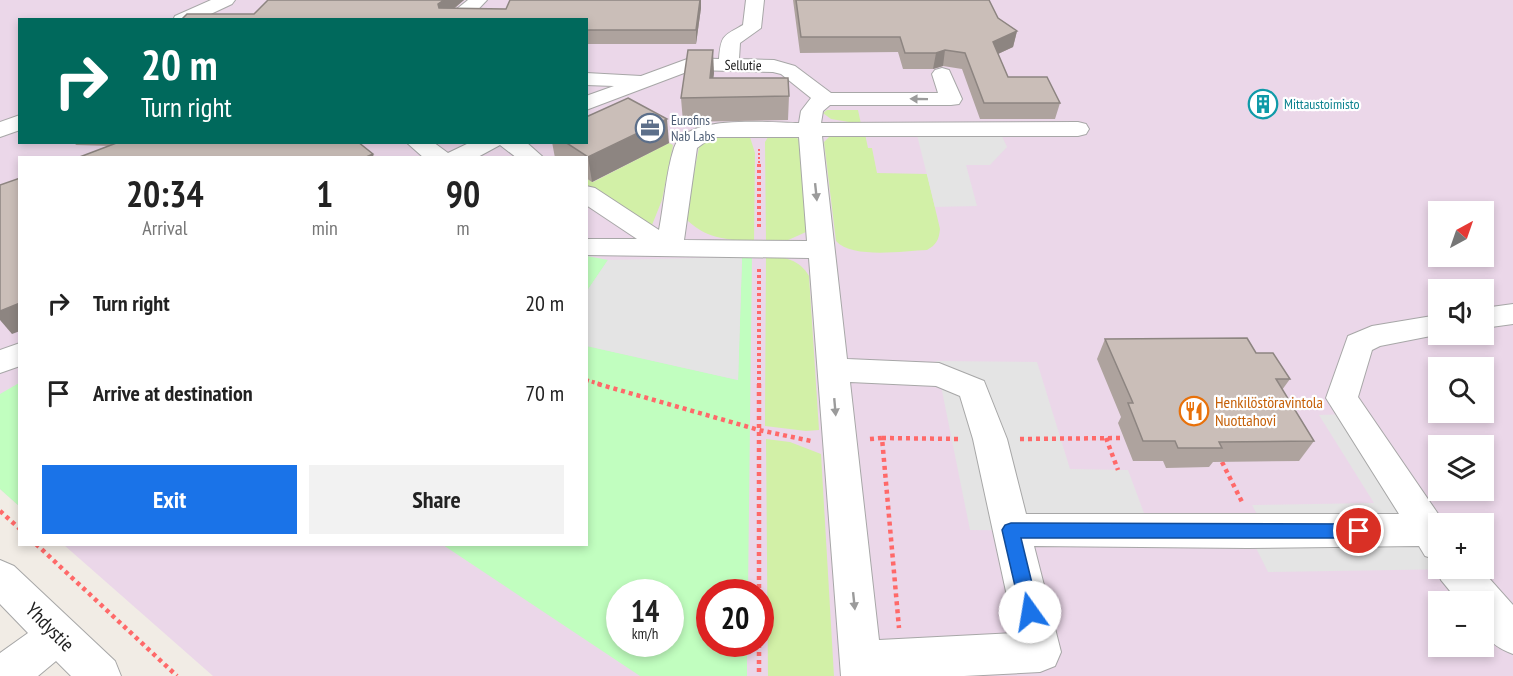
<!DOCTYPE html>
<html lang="en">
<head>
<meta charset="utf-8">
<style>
	body { margin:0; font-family:"PT Sans Narrow",sans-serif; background:#f2f2f2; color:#222; height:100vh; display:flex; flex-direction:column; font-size:22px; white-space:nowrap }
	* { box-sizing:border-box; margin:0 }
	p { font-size:20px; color:#767676 }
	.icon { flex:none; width:33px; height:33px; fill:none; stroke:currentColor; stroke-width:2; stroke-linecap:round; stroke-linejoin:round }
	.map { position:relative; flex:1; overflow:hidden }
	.side { position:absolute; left:18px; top:156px; width:570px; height:390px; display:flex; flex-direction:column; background:#fff; border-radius:0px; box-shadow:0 3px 9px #0003 }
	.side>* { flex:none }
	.guide { position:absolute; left:18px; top:18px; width:570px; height:126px; border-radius:0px; box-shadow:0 3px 9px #0003; background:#00695c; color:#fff; overflow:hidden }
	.needle { width:39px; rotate:40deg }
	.fabs { position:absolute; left:1428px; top:201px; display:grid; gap:12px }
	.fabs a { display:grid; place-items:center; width:66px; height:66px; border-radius:0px; background:#fff; box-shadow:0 3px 9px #0003; font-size:30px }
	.speed { position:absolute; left:606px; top:579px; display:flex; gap:12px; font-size:30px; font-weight:700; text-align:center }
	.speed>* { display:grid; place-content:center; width:78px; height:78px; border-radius:50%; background:#fff; box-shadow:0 3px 9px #0003; line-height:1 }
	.speed small { font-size:15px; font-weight:400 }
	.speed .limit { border:9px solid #d22; background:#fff; color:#111 }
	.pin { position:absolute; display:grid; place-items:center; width:51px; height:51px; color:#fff; margin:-26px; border:3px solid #fff; border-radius:50%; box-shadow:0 2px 6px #0007 }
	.me { position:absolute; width:66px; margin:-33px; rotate:347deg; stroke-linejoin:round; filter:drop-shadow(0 0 4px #0008) }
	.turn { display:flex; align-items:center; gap:21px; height:126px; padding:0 24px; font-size:27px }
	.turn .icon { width:78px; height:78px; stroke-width:2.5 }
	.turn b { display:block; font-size:42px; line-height:51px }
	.eta { display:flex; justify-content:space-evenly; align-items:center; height:102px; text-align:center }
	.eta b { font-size:36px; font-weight:800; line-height:42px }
	.button { display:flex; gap:12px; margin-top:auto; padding:12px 24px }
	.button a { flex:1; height:69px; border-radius:0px; background:#1a73e8; color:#fff; font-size:24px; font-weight:800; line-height:69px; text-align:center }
	.button a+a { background:#f2f2f2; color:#222 }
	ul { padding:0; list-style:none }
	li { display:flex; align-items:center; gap:18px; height:90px; padding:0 24px }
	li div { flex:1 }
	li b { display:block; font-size:22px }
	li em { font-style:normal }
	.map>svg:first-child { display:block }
	.industrial { fill:#ebd7e9; fill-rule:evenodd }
	.grass { fill:#d2f0a7 }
	.park { fill:#c1febf; fill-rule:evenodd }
	.parking { fill:#e4e4e4 }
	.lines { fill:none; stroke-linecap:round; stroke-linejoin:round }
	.minor-casing { stroke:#a7a7a7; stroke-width:2 }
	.path-far2 { stroke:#ff6969; stroke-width:2; stroke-dasharray:2 2; stroke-linecap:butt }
	.path-far1 { stroke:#ff6969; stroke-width:4; stroke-dasharray:3 3; stroke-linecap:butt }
	.path { stroke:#ff6969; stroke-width:4.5; stroke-dasharray:4 4; stroke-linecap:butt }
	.minor { fill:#fff; fill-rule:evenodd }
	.wall { fill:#aea39e }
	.shaded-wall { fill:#8d8581 }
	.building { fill:#cabeb8; stroke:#8d8581; stroke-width:1.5 }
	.oneway { fill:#9b9b9b }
	.route { fill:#1a73e8; stroke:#114b97; stroke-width:1.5 }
	.labels { text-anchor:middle; stroke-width:4.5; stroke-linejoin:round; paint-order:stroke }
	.far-street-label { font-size:14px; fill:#202020; stroke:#fff }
	.far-culture-label { font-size:14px; fill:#0d838f; stroke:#fff; text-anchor:start }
	.far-service-label { font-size:14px; fill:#4e5e75; stroke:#fff; text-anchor:start }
	.food-label { font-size:16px; fill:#c56008; stroke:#fff; text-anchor:start }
	.near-street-label { font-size:20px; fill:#202020; stroke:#fff }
</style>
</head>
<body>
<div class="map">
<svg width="1513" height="676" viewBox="0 0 1513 676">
	<rect width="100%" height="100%" fill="#f1ece5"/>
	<path class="industrial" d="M0 0H1513V676H213L64 545 586 544V158H20L19 506 0 489ZM20 20H586V142H20ZM1438 212H1484V256H1438ZM1438 290H1484V334H1438ZM1438 368H1484V412H1438ZM1438 446H1484V490H1438ZM1438 524H1484V568H1438ZM620 592H670V644H620ZM710 592H760V644H710ZM1438 602H1484V646H1438Z"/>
	<g class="grass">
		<polygon points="827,110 858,110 861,124 831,119 823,113"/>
		<path d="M749 134 755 153 754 242C728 239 709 240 688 221L687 210 699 147C708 132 733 135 749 134Z"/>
		<polygon points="770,134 795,137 800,140 806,232 786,241 766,241 765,142"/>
		<path d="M865 134 868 148H872L877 173 927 174 940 229C939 240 936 245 927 250 903 251 852 259 836 241L824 142 831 135Z"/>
		<polygon points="669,143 673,145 662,200 652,225 587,188 586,178 593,182"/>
		<path d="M766 255C784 257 799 259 809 276L819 430 806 431 765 426Z"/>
		<polygon points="766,439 790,442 821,454 834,676 768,676"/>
	</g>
	<g class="park">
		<polygon points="587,256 608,260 587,291 586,256"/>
		<path d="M752 256 748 592H710V644H747V676H640L443 545 586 544 587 346 738 380 742 257ZM620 592H670V644H620Z"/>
		<polygon points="19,383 19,506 0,489 0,394"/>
	</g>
	<g class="parking">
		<polygon points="1001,134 1007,147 990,165 966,165 977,206 935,207 917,135"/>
		<polygon points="742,257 738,380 587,346 587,291 608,260"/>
		<polygon points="936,361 1037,362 1070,469 1128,470 1151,532 970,530"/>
		<polygon points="1351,414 1438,544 1438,568 1455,569 1268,572 1248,532 1266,531 1252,505 1374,503 1319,415"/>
	</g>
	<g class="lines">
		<g class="minor-casing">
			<g id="minor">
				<polygon points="211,0 235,0 232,4 198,20 173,20 175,16"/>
				<polygon points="468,0 487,0 468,20 443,20"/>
				<path d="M746 0H764L761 28 740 43 739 59 774 60 795 66 831 93H938L932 74 935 70 942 68 949 70 962 99 959 104 951 105H830L823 111 821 123 1078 122 1086 124 1089 129 1086 134 1078 136H822L847 359 939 363 984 381 1007 439 1026 514H1399L1326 398 1348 336 1372 326 1438 315V334H1441L1380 346 1372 350 1358 397 1445 524H1438V560L1425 556 1419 546 1248 548 1034 546 1061 652 1055 666 1040 672 964 676H841L809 258 586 255V239H637L586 205V186L595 188 659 230C664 205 666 172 674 148 686 113 769 123 799 123L801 111 811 98 781 74 773 72 692 70 586 110V96L614 86 586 85V73L641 76 690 58 719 59C721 35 723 36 743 25ZM717 137H799L807 241 684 240 697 148 708 140ZM850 382 936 386 960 396 973 439 1015 633 879 640Z"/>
				<polygon points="20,115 20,130 0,137 0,122"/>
				<polygon points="406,142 433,142 448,153 471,142 526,142 544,158 517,158 500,145 476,158 424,158"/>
				<polygon points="1513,304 1513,324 1484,328 1484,308"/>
				<polygon points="20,343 20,366 0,373 0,350"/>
				<polygon points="0,560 14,566 115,661 121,676 71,676 56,661 38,676 0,676 0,653 28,633 0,604"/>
				<path d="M1438 562V568H1480L1513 605V654C1482 642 1484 631 1484 602H1459L1441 580 1436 568Z"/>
			</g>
		</g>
		<polyline class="path-far2" points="759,149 759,166"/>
		<g class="path-far1">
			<polyline points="759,164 759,229"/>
			<polyline points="759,269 759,385"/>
			<polyline points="586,380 603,385"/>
		</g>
		<g class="path">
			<polyline points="598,384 759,430 811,441"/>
			<polyline points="759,384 759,592"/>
			<polyline points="882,438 961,439"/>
			<polyline points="1106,438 1118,470"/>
			<polyline points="870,439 882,438 899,628"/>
			<polyline points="1020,439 1124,438"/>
			<polyline points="1222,462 1242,502"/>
			<polyline points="0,511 20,529"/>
			<polyline points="36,544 177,676"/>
			<polyline points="759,644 759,676"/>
		</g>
		<use href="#minor" class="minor"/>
	</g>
	<g class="wall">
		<polygon points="268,0 464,0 454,9 506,9 510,0 701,0 701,8 696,44 586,44 586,20 254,14"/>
		<polygon points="793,0 989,0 998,18 1017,31 1013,47 998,54 1008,77 1060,103 1055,119 980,119 962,69 943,66 933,69 903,69 898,52 800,53"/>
		<polygon points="714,73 713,78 789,96 788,120 683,122 681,98"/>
		<polygon points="74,142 114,142 111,146 76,145"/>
		<polygon points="552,142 586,142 669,143 592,182 586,178 586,158 555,158"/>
		<polygon points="1105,339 1256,353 1290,379 1282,390 1314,441 1299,461 1213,462 1209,467 1166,468 1163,461 1133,461 1118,423 1121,417 1097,359"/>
	</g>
	<g class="shaded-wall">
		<polygon points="444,0 464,0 442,18 438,4"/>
		<polygon points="700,0 701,0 701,8 696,44 696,30"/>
		<polygon points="1017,31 1013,47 989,58 993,42"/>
		<polygon points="713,50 714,73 711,98 710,78"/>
		<polygon points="945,50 943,66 933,69 936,53"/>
		<polygon points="667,119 669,143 592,182 588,157"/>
		<polygon points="373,154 374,158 364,158"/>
		<polygon points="20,303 20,331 12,334 0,320 0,311"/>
	</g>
	<g class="building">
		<polygon points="268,0 444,0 438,4 439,8 506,9 510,0 700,0 696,30 586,30 586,20 181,20 187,14 254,14"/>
		<polygon points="796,0 989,0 998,18 1017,31 993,42 1008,77 1047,77 1060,103 984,103 965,53 945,50 936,53 905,53 900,37 801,37"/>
		<polygon points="688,50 713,50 710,78 788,78 789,96 681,98"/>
		<polygon points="628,98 667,119 588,157 565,142 586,142 586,117"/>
		<polygon points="119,142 358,142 373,154 364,158 77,158"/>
		<polygon points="20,178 20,303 0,311 0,185"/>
		<polygon points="1247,338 1256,353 1273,353 1290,379 1276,379 1314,441 1219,442 1222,448 1178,448 1175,441 1143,441 1128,403 1133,403 1105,339"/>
	</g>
	<defs><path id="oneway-solid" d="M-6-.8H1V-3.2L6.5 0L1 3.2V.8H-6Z" transform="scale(1.5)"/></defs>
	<g class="oneway">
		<use href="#oneway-solid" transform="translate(919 99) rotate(-179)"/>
		<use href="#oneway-solid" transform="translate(816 192) rotate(84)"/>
		<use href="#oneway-solid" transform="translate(835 407) rotate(85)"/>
		<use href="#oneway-solid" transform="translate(854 601) rotate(84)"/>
	</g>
	<polygon class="route" points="1011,523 1359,524 1365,526 1368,531 1365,536 1359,538 1021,538 1039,612 1036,618 1030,620 1024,618 1021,612 1002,530 1005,525"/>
	<defs>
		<g id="building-ring" transform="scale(1.5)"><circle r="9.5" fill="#fff" stroke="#0f9aa8" stroke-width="1.5"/><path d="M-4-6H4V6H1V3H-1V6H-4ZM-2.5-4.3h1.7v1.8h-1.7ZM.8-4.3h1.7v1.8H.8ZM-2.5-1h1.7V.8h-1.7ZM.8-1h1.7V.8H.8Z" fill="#0f9aa8"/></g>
		<g id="office-ring" transform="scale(1.5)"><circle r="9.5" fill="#fff" stroke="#5c6f8a" stroke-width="1.5"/><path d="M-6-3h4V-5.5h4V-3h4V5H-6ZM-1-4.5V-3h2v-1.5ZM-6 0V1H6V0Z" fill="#5c6f8a"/></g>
		<g id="restaurant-ring" transform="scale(1.5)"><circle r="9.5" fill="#fff" stroke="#e8710a" stroke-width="1.5"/><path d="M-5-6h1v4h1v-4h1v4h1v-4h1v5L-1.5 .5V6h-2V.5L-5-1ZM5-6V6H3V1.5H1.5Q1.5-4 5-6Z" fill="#e8710a"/></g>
	</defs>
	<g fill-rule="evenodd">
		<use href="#building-ring" x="1263" y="104"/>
		<use href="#office-ring" x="650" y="128"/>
		<use href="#restaurant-ring" x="1194" y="411"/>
	</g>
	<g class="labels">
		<g class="far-street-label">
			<text transform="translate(743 65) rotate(1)" y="5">Sellutie</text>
		</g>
		<g class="far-culture-label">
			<text x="1284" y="109">Mittaustoimisto</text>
		</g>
		<g class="far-service-label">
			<text x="671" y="125">Eurofins<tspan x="671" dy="16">Nab Labs</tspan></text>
		</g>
		<g class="food-label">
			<text x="1215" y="408">Henkilöstöravintola<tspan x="1215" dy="18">Nuottahovi</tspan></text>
		</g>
		<g class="near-street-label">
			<text transform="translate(50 627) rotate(45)" y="7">Yhdystie</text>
		</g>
	</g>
</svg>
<div class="fabs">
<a><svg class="needle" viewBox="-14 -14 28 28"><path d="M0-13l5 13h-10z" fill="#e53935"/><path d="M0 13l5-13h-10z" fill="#767676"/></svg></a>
<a><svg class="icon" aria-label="sound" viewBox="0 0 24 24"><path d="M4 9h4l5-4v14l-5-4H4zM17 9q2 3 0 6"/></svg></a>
<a><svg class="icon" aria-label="search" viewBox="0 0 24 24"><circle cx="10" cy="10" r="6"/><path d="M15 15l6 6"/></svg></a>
<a><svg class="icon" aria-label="layers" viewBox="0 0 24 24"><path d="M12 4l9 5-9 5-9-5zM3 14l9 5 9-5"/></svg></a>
<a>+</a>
<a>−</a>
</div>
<div class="speed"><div>14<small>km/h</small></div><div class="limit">20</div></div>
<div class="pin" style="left:1359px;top:531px;background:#d93025"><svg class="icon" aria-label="arrive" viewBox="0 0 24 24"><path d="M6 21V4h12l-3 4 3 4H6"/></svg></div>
<svg class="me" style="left:1030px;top:612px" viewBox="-20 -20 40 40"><circle r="19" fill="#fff"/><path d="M0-13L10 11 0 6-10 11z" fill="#1a73e8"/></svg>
<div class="guide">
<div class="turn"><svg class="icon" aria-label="right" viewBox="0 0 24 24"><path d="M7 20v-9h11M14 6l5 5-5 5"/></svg><div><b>20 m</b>Turn right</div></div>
</div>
<section class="side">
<div class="eta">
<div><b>20:34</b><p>Arrival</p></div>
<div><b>1</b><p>min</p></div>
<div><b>90</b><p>m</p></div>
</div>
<ul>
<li><svg class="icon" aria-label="right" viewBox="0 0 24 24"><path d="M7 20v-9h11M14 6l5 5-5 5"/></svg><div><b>Turn right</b></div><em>20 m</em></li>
<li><svg class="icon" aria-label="arrive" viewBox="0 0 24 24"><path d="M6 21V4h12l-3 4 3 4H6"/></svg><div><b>Arrive at destination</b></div><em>70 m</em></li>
</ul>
<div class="button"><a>Exit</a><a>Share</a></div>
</section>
</div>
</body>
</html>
